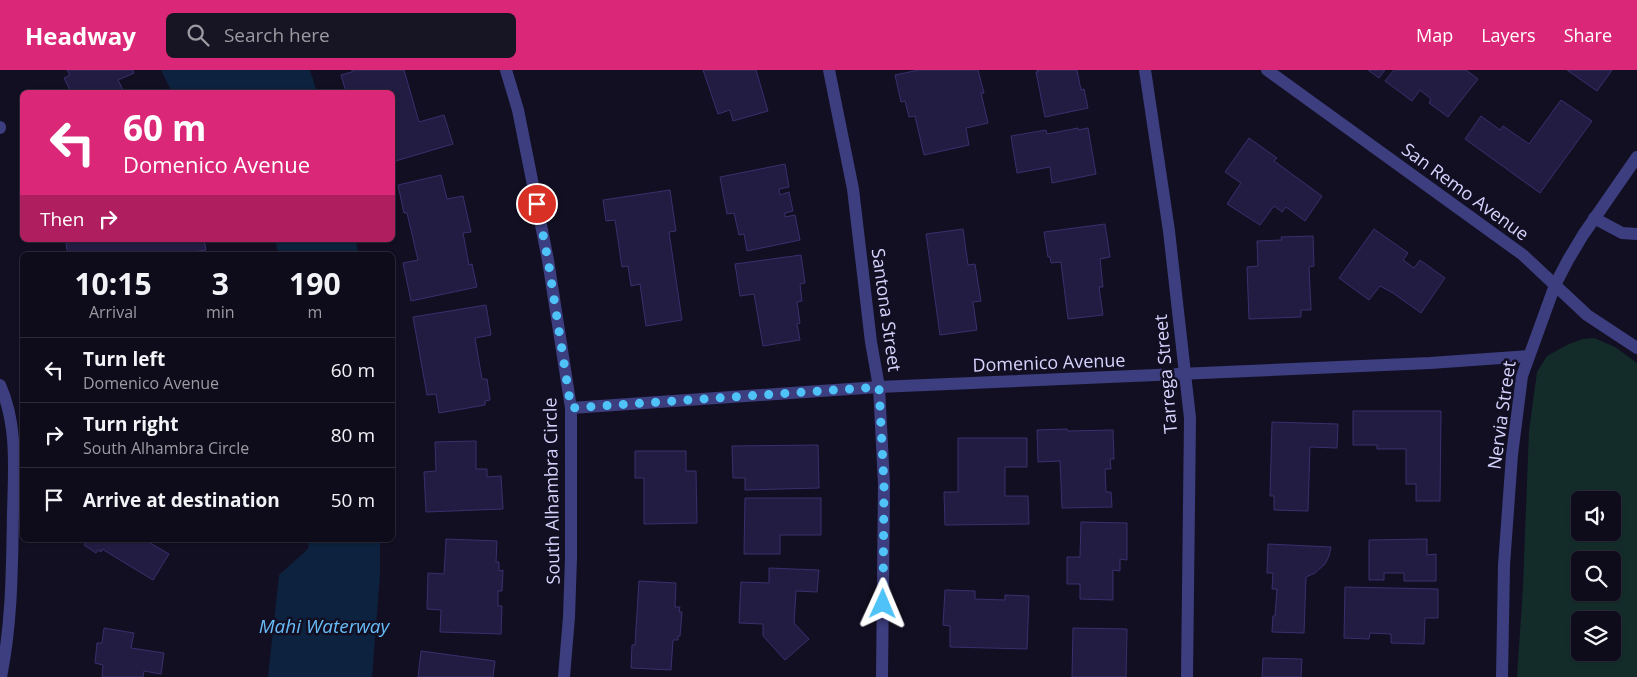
<!DOCTYPE html>
<html lang="en">
<head>
<meta charset="utf-8">
<style>
	body { margin:0; font-family:"Open Sans",sans-serif; background:#171423; color:#f1f3f6; height:100vh; display:flex; flex-direction:column; font-size:19px; white-space:nowrap }
	* { box-sizing:border-box; margin:0 }
	p { font-size:16px; color:#9b9ba2 }
	.icon { flex:none; width:28px; height:28px; fill:none; stroke:currentColor; stroke-width:2; stroke-linecap:round; stroke-linejoin:round }
	.map { position:relative; flex:1; overflow:hidden }
	.panel { position:absolute; left:20px; top:182px; width:375px; height:290px; display:flex; flex-direction:column; background:#0e0b1a; border-radius:8px; box-shadow:0 1px 4px #0004,0 0 0 1px #2e2b39 }
	.panel>* { flex:none }
	.top-card { position:absolute; left:20px; top:20px; width:375px; height:152px; border-radius:8px; box-shadow:0 1px 4px #0004,0 0 0 1px #2e2b39; background:#db2777; color:#fff; overflow:hidden }
	.buttons { position:absolute; left:1571px; top:421px; display:grid; gap:10px }
	.buttons a { display:grid; place-items:center; width:50px; height:50px; border-radius:8px; background:#0e0b1a; box-shadow:0 1px 4px #0004,0 0 0 1px #2e2b39; font-size:25px }
	.pin { position:absolute; display:grid; place-items:center; width:42px; height:42px; color:#fff; margin:-21px; border:2px solid #fff; border-radius:50%; box-shadow:0 1px 5px #0007 }
	.me { position:absolute; width:55px; margin:-28px; rotate:1deg; stroke-linejoin:round; filter:drop-shadow(0 0 4px #0008) }
	.turn { display:flex; align-items:center; gap:18px; height:105px; padding:0 20px; font-size:22px }
	.turn .icon { width:65px; height:65px; stroke-width:2.5 }
	.turn b { display:block; font-size:35px; line-height:42px }
	.then { display:flex; align-items:center; height:48px; padding:0 20px; background:#0003; gap:10px; font-size:19px }
	.eta { display:flex; justify-content:space-evenly; align-items:center; height:85px; text-align:center }
	.eta b { font-size:30px; font-weight:700; line-height:35px }
	ul { padding:0; list-style:none }
	li { display:flex; align-items:center; gap:15px; height:65px; padding:0 20px; border-top:1px solid #2e2b39 }
	li div { flex:1 }
	li b { display:block; font-size:19px }
	li em { font-style:normal }
	header { display:flex; align-items:center; gap:30px; box-sizing:border-box; height:70px; padding:0 25px; background:#db2777; color:#fff }
	header strong { font-size:24px }
	nav { display:flex; gap:28px; margin-inline-start:auto; font-size:18px }
	.search { width:350px; height:45px; background:#171423; display:flex; align-items:center; gap:12px; box-sizing:border-box; padding:0 18px; border-radius:8px; color:#9b9ba2; font-size:19px }
	.map>svg:first-child { display:block }
	.green { fill:#132c2a; fill-rule:evenodd }
	.water { fill:#0d223e }
	.building { fill:#221c43; stroke:#38306d }
	.lines { fill:none; stroke-linecap:round; stroke-linejoin:round }
	.minor { stroke:#3d3e7f; stroke-width:12 }
	.route { stroke:#4fc3f7; stroke-width:9; stroke-dasharray:0 16.2 }
	.labels { text-anchor:middle; stroke-width:5; stroke-linejoin:round; paint-order:stroke }
	.street-label { font-size:18px; fill:#d6d3fd; stroke:#120f23 }
	.water-label { font-size:19px; font-style:italic; fill:#67bcf7; stroke:#120f23 }
</style>
</head>
<body>
<header>
<strong>Headway</strong>
<div class="search"><svg class="icon" aria-label="search" viewBox="0 0 24 24"><circle cx="10" cy="10" r="6"/><path d="M15 15l6 6"/></svg>Search here</div>
<nav><a>Map</a><a>Layers</a><a>Share</a></nav>
</header>
<div class="map">
<svg width="1637" height="607" viewBox="0 0 1637 607">
	<rect width="100%" height="100%" fill="#120f23"/>
	<path class="green" d="M1594 268 1615 277 1637 293V607H1517L1523 517 1529 361 1537 302 1547 286 1569 274 1583 269ZM1580 430H1612V462H1580ZM1580 490H1612V522H1580ZM1580 550H1612V582H1580Z"/>
	<g class="water">
		<polygon points="161,0 310,0 317,22 172,22"/>
		<polygon points="275,170 356,170 358,185 279,185"/>
		<polygon points="309,470 380,470 380,504 372,607 268,607 279,505 308,479"/>
	</g>
	<g class="building">
		<polygon points="67,0 133,0 134,3 118,10 124,22 71,22 64,8 70,5"/>
		<polygon points="352,0 404,0 419,52 444,45 453,74 392,92 392,22 346,22 341,5 352,2"/>
		<polygon points="703,0 756,0 768,41 733,51 730,40 718,44"/>
		<polygon points="919,0 978,0 984,23 981,23 988,53 966,58 969,75 924,85 915,46 909,47 905,31 901,32 895,5"/>
		<polygon points="1037,0 1077,0 1081,20 1084,19 1088,38 1045,47 1036,2 1038,2"/>
		<polygon points="1368,0 1385,0 1379,8"/>
		<polygon points="1394,0 1466,0 1478,9 1448,47 1429,33 1431,29 1420,20 1412,31 1385,11"/>
		<polygon points="1567,0 1612,0 1597,21"/>
		<polygon points="1561,30 1592,51 1540,123 1465,69 1481,46 1500,60 1503,56 1529,74"/>
		<polygon points="1078,58 1078,60 1088,58 1096,104 1052,113 1050,97 1017,103 1011,66 1046,60 1047,64"/>
		<polygon points="1249,68 1277,88 1274,91 1322,126 1305,151 1286,137 1282,142 1274,136 1260,155 1227,134 1241,113 1225,102"/>
		<polygon points="785,94 789,117 779,119 780,125 789,122 793,141 785,143 785,147 795,145 800,170 747,181 744,164 739,165 734,143 727,144 720,107"/>
		<polygon points="441,105 447,129 463,126 471,162 463,163 469,195 472,194 477,217 411,231 403,193 418,190 407,143 404,143 398,115"/>
		<polygon points="670,120 676,161 669,162 682,250 646,256 640,214 631,216 628,196 622,197 615,150 606,151 603,130"/>
		<polygon points="1105,154 1110,187 1100,189 1103,217 1099,217 1103,245 1068,249 1061,192 1051,193 1050,187 1048,187 1044,162"/>
		<polygon points="963,159 968,195 975,194 981,231 973,232 977,260 940,265 926,164"/>
		<polygon points="1374,159 1408,183 1403,190 1414,198 1420,190 1445,208 1421,243 1393,223 1380,216 1369,230 1339,208"/>
		<polygon points="1313,166 1314,196 1309,197 1311,240 1301,240 1301,247 1249,249 1247,197 1258,196 1257,171 1282,170 1281,167"/>
		<polygon points="76,170 204,170 206,180 175,185 68,185 66,173 76,172"/>
		<polygon points="801,185 805,213 800,214 802,231 797,232 800,253 797,254 800,270 763,276 754,224 740,226 735,194"/>
		<polygon points="486,235 491,265 475,268 482,309 487,309 490,330 485,331 485,335 439,343 436,324 427,325 413,247"/>
		<polygon points="1353,341 1441,341 1440,431 1416,431 1416,414 1406,414 1406,379 1377,379 1377,375 1353,375"/>
		<polygon points="1272,352 1338,354 1337,378 1310,377 1308,441 1274,440 1274,426 1270,426"/>
		<polygon points="1067,359 1068,361 1113,360 1114,389 1110,389 1111,399 1105,399 1106,422 1111,422 1112,437 1062,438 1060,391 1038,392 1037,360"/>
		<polygon points="958,368 1027,368 1027,397 1005,397 1005,426 1028,426 1029,454 945,455 944,422 958,422"/>
		<polygon points="476,371 476,399 487,399 487,407 501,406 503,439 426,442 424,402 436,401 435,372"/>
		<polygon points="818,375 819,418 745,420 745,408 733,408 732,376"/>
		<polygon points="635,381 686,381 686,401 696,401 697,453 644,454 644,408 635,408"/>
		<polygon points="745,428 821,428 821,465 780,465 780,484 744,484"/>
		<polygon points="1081,452 1127,453 1127,490 1120,489 1120,501 1113,500 1113,530 1080,529 1080,514 1067,514 1067,487 1080,487"/>
		<polygon points="446,469 497,471 496,492 499,492 499,501 503,500 502,521 498,521 498,536 502,536 501,564 440,562 441,540 427,539 428,503 444,504"/>
		<polygon points="1427,469 1427,485 1436,484 1436,511 1404,511 1404,503 1384,503 1384,510 1369,510 1369,470"/>
		<polygon points="87,470 145,470 169,484 153,510 102,479 101,482 98,480 96,483 84,475"/>
		<polygon points="1268,474 1331,477 1329,486 1325,494 1315,503 1306,507 1304,563 1272,562 1273,546 1275,546 1277,519 1272,519 1273,503 1267,503"/>
		<polygon points="769,498 819,500 817,522 796,521 794,553 809,569 785,590 763,566 763,554 739,553 741,512 769,513"/>
		<polygon points="639,511 676,513 675,537 680,537 679,542 682,542 680,566 678,566 678,570 673,570 671,600 631,598 632,575 635,575"/>
		<polygon points="1345,517 1438,519 1438,548 1425,548 1424,574 1391,573 1391,564 1370,563 1369,569 1344,568"/>
		<polygon points="945,520 975,521 975,529 1005,530 1005,525 1029,526 1027,579 950,577 950,556 943,555"/>
		<polygon points="104,558 134,563 131,578 164,583 161,604 144,601 143,607 102,607 103,595 95,593 97,573 102,573"/>
		<polygon points="1073,558 1127,559 1126,607 1072,607"/>
		<polygon points="421,581 495,591 493,607 418,607"/>
		<polygon points="1263,588 1302,589 1301,607 1262,607"/>
	</g>
	<g class="lines">
		<g class="minor">
			<polyline points="506,0 518,40 548,190 571,338 571,488 569,547 564,607"/>
			<polyline points="829,0 853,119 871,272 879,317 884,414 882,607"/>
			<polyline points="1145,0 1169,161 1190,348 1187,607"/>
			<polyline points="1267,0 1523,185 1587,245 1637,278"/>
			<polyline points="0,57 0,58"/>
			<polyline points="1594,148 1622,163 1637,164"/>
			<path d="M0 315C18 355 14 400 13 443 12 498 12 553 1 607"/>
			<polyline points="571,338 879,317 1430,293 1528,286"/>
			<polyline points="1502,607 1504,495 1512,385 1522,306 1555,215 1568,190 1583,165 1637,87"/>
		</g>
	</g>
	<g class="lines">
		<polyline class="route" points="537,134 548,190 571,338 879,317 884,414 883,534"/>
	</g>
	<g class="labels">
		<g class="street-label">
			<text transform="translate(1465 122) rotate(36)" y="6">San Remo Avenue</text>
			<text transform="translate(886 240) rotate(82)" y="6">Santona Street</text>
			<text transform="translate(1049 293) rotate(-2)" y="6">Domenico Avenue</text>
			<text transform="translate(1166 304) rotate(-95)" y="6">Tarrega Street</text>
			<text transform="translate(1502 345) rotate(-82)" y="6">Nervia Street</text>
			<text transform="translate(552 421) rotate(-91)" y="6">South Alhambra Circle</text>
		</g>
		<g class="water-label">
			<text x="324" y="563">Mahi Waterway</text>
		</g>
	</g>
</svg>
<div class="buttons">
<a><svg class="icon" aria-label="sound" viewBox="0 0 24 24"><path d="M4 9h4l5-4v14l-5-4H4zM17 9q2 3 0 6"/></svg></a>
<a><svg class="icon" aria-label="search" viewBox="0 0 24 24"><circle cx="10" cy="10" r="6"/><path d="M15 15l6 6"/></svg></a>
<a><svg class="icon" aria-label="layers" viewBox="0 0 24 24"><path d="M12 4l9 5-9 5-9-5zM3 14l9 5 9-5"/></svg></a>
</div>
<div class="pin" style="left:537px;top:134px;background:#d93025"><svg class="icon" aria-label="arrive" viewBox="0 0 24 24"><path d="M6 21V4h12l-3 4 3 4H6"/></svg></div>
<svg class="me" style="left:883px;top:534px" viewBox="-20 -20 40 40"><path d="M0-17L14 15 0 8-14 15z" fill="#4fc3f7" stroke="#fff" stroke-width="4"/></svg>
<div class="top-card">
<div class="turn"><svg class="icon" aria-label="left" viewBox="0 0 24 24"><path d="M17 20v-9H6M10 6l-5 5 5 5"/></svg><div><b>60 m</b>Domenico Avenue</div></div>
<div class="then">Then<svg class="icon" aria-label="right" viewBox="0 0 24 24"><path d="M7 20v-9h11M14 6l5 5-5 5"/></svg></div>
</div>
<section class="panel">
<div class="eta">
<div><b>10:15</b><p>Arrival</p></div>
<div><b>3</b><p>min</p></div>
<div><b>190</b><p>m</p></div>
</div>
<ul>
<li><svg class="icon" aria-label="left" viewBox="0 0 24 24"><path d="M17 20v-9H6M10 6l-5 5 5 5"/></svg><div><b>Turn left</b><p>Domenico Avenue</p></div><em>60 m</em></li>
<li><svg class="icon" aria-label="right" viewBox="0 0 24 24"><path d="M7 20v-9h11M14 6l5 5-5 5"/></svg><div><b>Turn right</b><p>South Alhambra Circle</p></div><em>80 m</em></li>
<li><svg class="icon" aria-label="arrive" viewBox="0 0 24 24"><path d="M6 21V4h12l-3 4 3 4H6"/></svg><div><b>Arrive at destination</b></div><em>50 m</em></li>
</ul>
</section>
</div>
</body>
</html>
